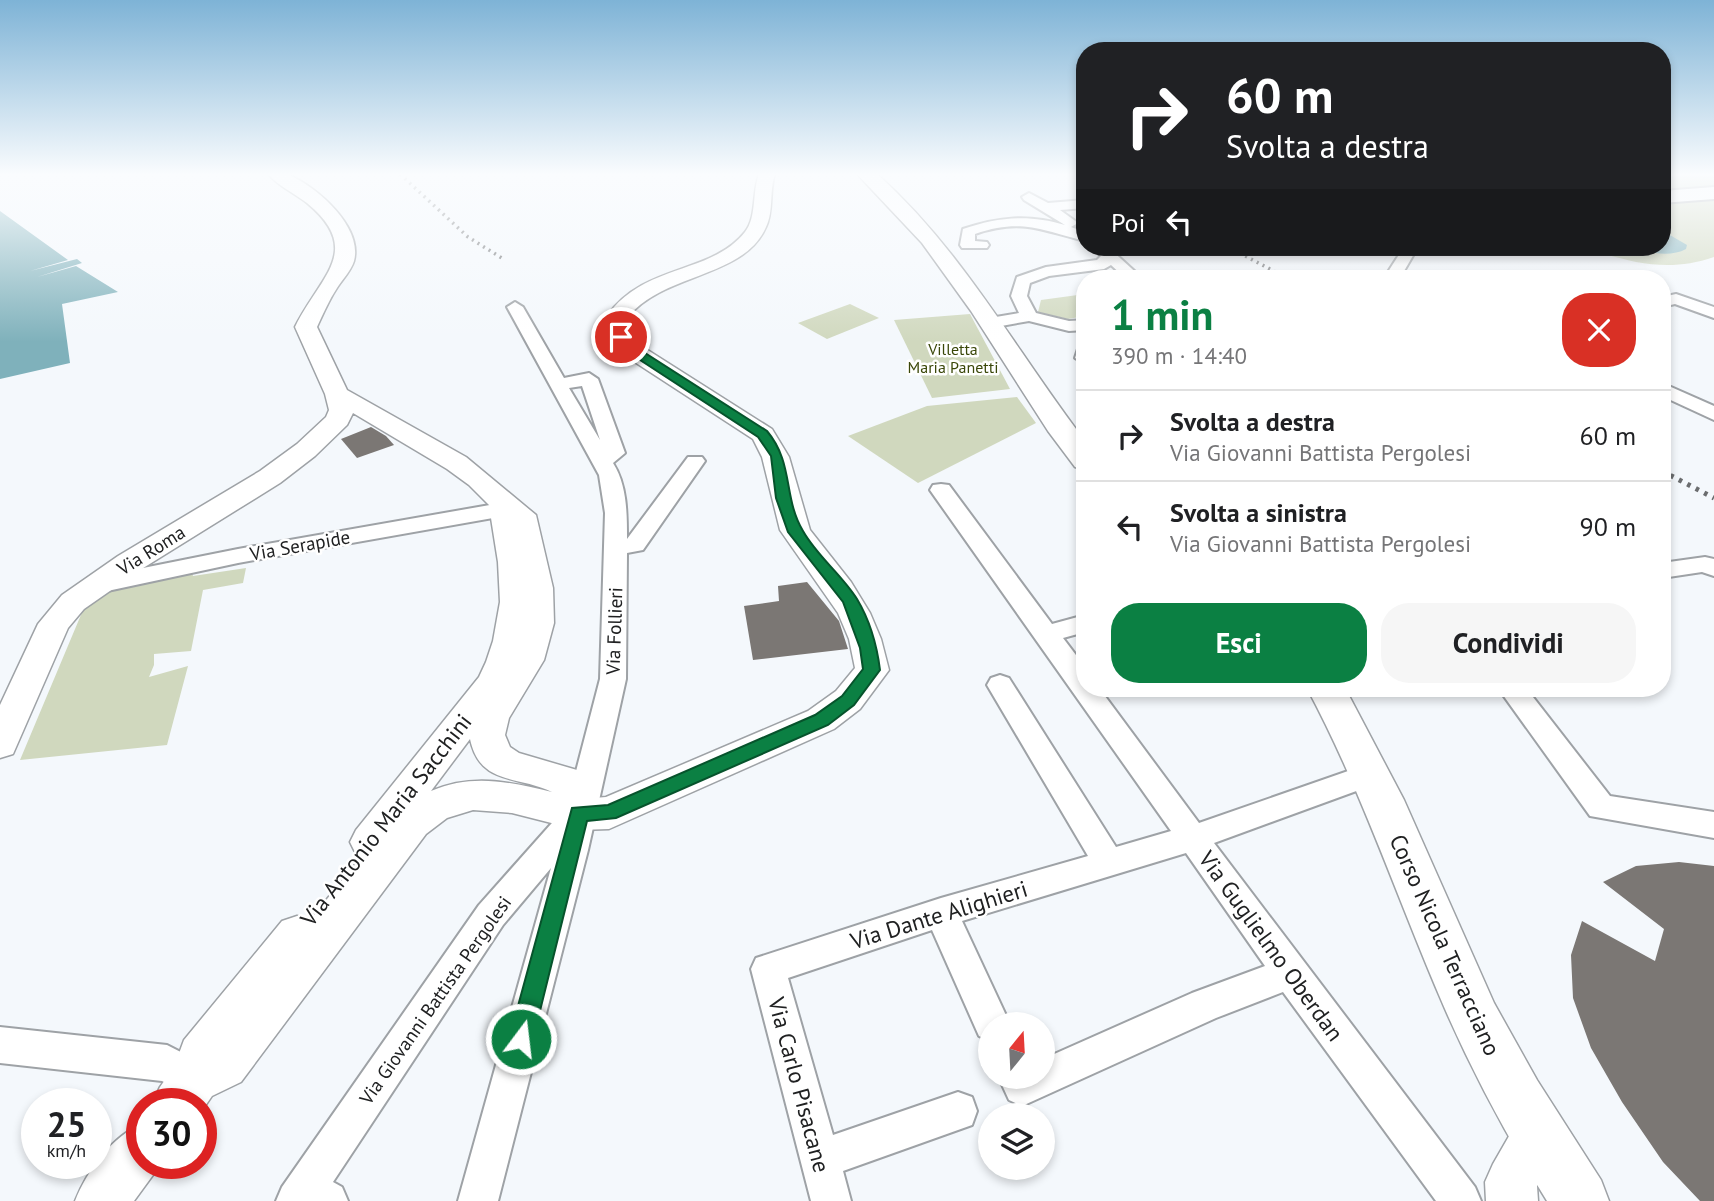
<!DOCTYPE html>
<html lang="it">
<head>
<meta charset="utf-8">
<style>
	body { margin:0; font-family:"PT Sans",sans-serif; background:#f6f6f6; color:#202124; height:100vh; display:flex; flex-direction:column; font-size:26px; white-space:nowrap }
	* { box-sizing:border-box; margin:0 }
	p { font-size:23px; color:#757577 }
	.icon { flex:none; width:38px; height:38px; fill:none; stroke:currentColor; stroke-width:2; stroke-linecap:round; stroke-linejoin:round }
	.map { position:relative; flex:1; overflow:hidden }
	.details { position:absolute; left:1076px; top:270px; width:595px; height:427px; display:flex; flex-direction:column; background:#fff; border-radius:28px; box-shadow:0 4px 10px #0003 }
	.details>* { flex:none }
	.banner { position:absolute; left:1076px; top:42px; width:595px; height:214px; border-radius:28px; box-shadow:0 4px 10px #0003; background:#202124; color:#fff; overflow:hidden }
	.needle { width:46px; rotate:18deg }
	.controls { position:absolute; left:978px; top:1012px; display:grid; gap:14px }
	.controls a { display:grid; place-items:center; width:77px; height:77px; border-radius:50%; background:#fff; box-shadow:0 4px 10px #0003; font-size:35px }
	.speed { position:absolute; left:21px; top:1088px; display:flex; gap:14px; font-size:35px; font-weight:700; text-align:center }
	.speed>* { display:grid; place-content:center; width:91px; height:91px; border-radius:50%; background:#fff; box-shadow:0 4px 10px #0003; line-height:1 }
	.speed small { font-size:18px; font-weight:400 }
	.speed .limit { border:10px solid #d22; background:#fff; color:#111 }
	.pin { position:absolute; display:grid; place-items:center; width:60px; height:60px; color:#fff; margin:-30px; border:4px solid #fff; border-radius:50%; box-shadow:0 2px 7px #0007 }
	.me { position:absolute; width:77px; margin:-38px; rotate:15deg; stroke-linejoin:round; filter:drop-shadow(0 0 5px #0008) }
	.turn { display:flex; align-items:center; gap:24px; height:147px; padding:0 35px; font-size:32px }
	.turn .icon { width:91px; height:91px; stroke-width:2.5 }
	.turn b { display:block; font-size:49px; line-height:60px }
	.then { display:flex; align-items:center; height:66px; padding:0 35px; background:#0003; gap:14px; font-size:26px }
	.round { display:grid; place-items:center; flex:none; width:74px; height:74px; border-radius:28px; background:#f6f6f6 }
	.headline { display:flex; align-items:center; justify-content:space-between; height:119px; padding:0 35px }
	h1 { font-size:42px; font-weight:800; line-height:52px; color:#0b8043 }
	.button { display:flex; gap:14px; margin-top:auto; padding:14px 35px }
	.button a { flex:1; height:80px; border-radius:28px; background:#0b8043; color:#fff; font-size:28px; font-weight:800; line-height:80px; text-align:center }
	.button a+a { background:#f6f6f6; color:#202124 }
	ul { padding:0; list-style:none }
	li { display:flex; align-items:center; gap:21px; height:91px; padding:0 35px; border-top:2px solid #e0e0e0 }
	li div { flex:1 }
	li b { display:block; font-size:26px }
	li em { font-style:normal }
	.map>svg:first-child { display:block }
	.green { fill:#d0d8be }
	.water { fill:#7fb1bb }
	.building { fill:#7b7774 }
	.lines { fill:none; stroke-linecap:round; stroke-linejoin:round }
	.minor-casing { stroke:#9ea2a6; stroke-width:4 }
	.tertiary-casing { stroke:#9ea2a6; stroke-width:3 }
	.secondary-casing { stroke:#9ea2a6; stroke-width:3 }
	.primary-casing { stroke:#9ea2a6; stroke-width:4 }
	.minor { fill:#fff; fill-rule:evenodd }
	.tertiary { fill:#fff; fill-rule:evenodd }
	.secondary { fill:#fff; fill-rule:evenodd }
	.primary { fill:#fff; fill-rule:evenodd }
	.rail-far1 { stroke:#6b6d6f; stroke-width:3.5; stroke-dasharray:2 4.5; stroke-linecap:butt }
	.rail { stroke:#6b6d6f; stroke-width:5; stroke-dasharray:3.5 6; stroke-linecap:butt }
	.route { fill:#0b8043; stroke:#07532c; stroke-width:2 }
	.labels { text-anchor:middle; stroke-width:5; stroke-linejoin:round; paint-order:stroke }
	.far-park-label { font-size:16px; fill:#3a4709; stroke:#fff }
	.street-label { font-size:19px; fill:#202122; stroke:#fff }
	.near-street-label { font-size:23px; fill:#202122; stroke:#fff }
</style>
</head>
<body>
<div class="map">
<svg width="1714" height="1201" viewBox="0 0 1714 1201">
	<rect width="100%" height="100%" fill="#f4f8fc"/>
	<g class="green">
		<polygon points="1663,174 1714,174 1714,187 1663,192"/>
		<path d="M1714 198V257C1665 274 1628 261 1581 247H1662L1663 202Z"/>
		<polygon points="1085,294 1085,316 1068,319 1038,312 1041,300"/>
		<polygon points="850,304 879,318 827,339 798,323"/>
		<polygon points="970,314 1010,389 932,398 894,320"/>
		<polygon points="1017,397 1036,423 918,483 848,436 927,406"/>
		<path d="M246 568 243 583 203 590 191 651 154 654V665L149 677 188 666 167 745 20 760 83 610C120 580 145 578 191 569L193 576Z"/>
	</g>
	<g class="water">
		<polygon points="0,211 68,260 30,271 77,259 82,263 37,277 76,266 118,292 62,304 70,363 0,379"/>
		<path d="M1663 231 1687 245 1686 249C1670 258 1645 252 1628 247H1662Z"/>
	</g>
	<g class="building">
		<polygon points="371,427 386,436 394,445 357,458 341,439"/>
		<polygon points="807,582 839,621 848,649 753,660 744,606 779,601 778,586"/>
		<polygon points="1679,862 1714,866 1714,1201 1700,1201 1663,1162 1622,1102 1591,1048 1573,998 1571,955 1582,921 1655,961 1664,929 1603,882 1636,866"/>
	</g>
	<g class="lines">
		<g class="minor-casing">
			<g id="minor">
				<path d="M1029 193 1048 203 1085 200V208L1060 210 1078 223 1071 227 1085 232V241C1041 230 1021 218 975 234V241L987 242 989 245 987 248H962L960 245 963 229C998 217 1029 214 1065 225L1024 200 1022 197Z"/>
				<polygon points="1093,247 1108,247 1142,278 1125,278 1111,265 1104,269 1049,276 1030,283 1027,296 1036,313 1069,321 1085,320 1085,330 1069,331 1029,321 990,328 984,327 982,323 984,319 1019,313 1011,296 1017,277 1046,267 1097,260 1101,256"/>
				<polygon points="1404,247 1418,247 1400,278 1384,278"/>
				<polygon points="1676,294 1714,307 1714,318 1675,304 1662,307 1662,297"/>
				<path d="M515 302 523 307 564 378 589 373 598 379 625 453 613 463C627 485 627 513 627 539L688 457H702L705 461 643 550 627 553 626 679 588 850 498 1201H458L551 868 503 925 333 1182 342 1187 348 1201H276L282 1187 479 905 567 806 600 679 605 513 599 475 507 307ZM582 386 600 440 569 388Z"/>
				<polygon points="1085,345 1085,363 1084,363 1075,358 1079,346"/>
				<polygon points="1662,383 1714,406 1714,420 1662,396"/>
				<polygon points="941,484 949,485 1052,624 1085,615 1085,632 1063,638 1085,667 1085,688 1099,688 1199,823 1371,763 1381,766 1386,774 1381,782 1214,843 1475,1187 1481,1201 1436,1201 1283,992 1216,1018 1022,1106 1009,1100 998,1076 1043,1076 1043,1059 1192,993 1265,966 1186,853 962,921 1010,1024 990,1024 990,1041 979,1036 932,930 788,978 833,1135 958,1092 972,1097 977,1111 972,1125 843,1171 851,1201 811,1201 751,969 756,958 941,898 1088,856 987,685 991,678 1000,675 1009,678 1116,847 1171,831 930,490 933,485"/>
				<polygon points="507,502 515,504 518,509 515,514 238,563 98,593 89,590 86,585 89,580 98,577 238,549"/>
				<polygon points="1705,557 1714,559 1714,576 1702,572 1662,578 1662,563"/>
				<polygon points="1498,688 1526,688 1610,796 1714,812 1714,838 1590,816"/>
				<polygon points="0,1027 167,1045 208,1066 214,1079 208,1092 195,1098 162,1081 0,1063"/>
			</g>
		</g>
		<g class="tertiary-casing">
			<g id="tertiary">
				<path d="M268 174C274 174 283 173 289 175 317 187 363 227 354 261 351 271 342 280 337 288 329 300 323 314 317 327L347 390 466 457 536 515 553 588 554 623 544 660 509 718 505 735 510 747 519 753 577 770 584 776 594 798 606 797 808 711 836 691 855 668 849 639 838 613 780 530 762 457 753 439 630 359C617 346 610 334 607 316 644 263 711 275 745 232 757 217 752 192 759 174H775C769 191 774 211 766 227 744 278 664 273 629 316 632 331 635 339 646 349L772 429 789 457 810 530 851 582 870 613 881 639 889 670 860 709 834 729 609 829 579 830 512 813 473 810 447 818 426 834 241 1082 212 1096 201 1112V1104H152L160 1087 174 1067 184 1040 282 921 297 916 310 920 362 856 356 854 350 842 356 830 479 677 486 662 493 641 500 602 498 562 491 518 493 509 469 485 447 469 353 413 347 425 315 456 280 483 140 570 84 609 68 628 13 754 0 758V705L38 624 62 595 118 556 260 471 297 444 326 417 329 410 325 394 295 327C319 277 365 251 307 203 294 193 278 186 268 174ZM470 739C480 786 518 775 552 792 509 782 473 773 431 791Z"/>
				<polygon points="1538,1110 1556,1117 1563,1135 1537,1186 1538,1201 1486,1201 1485,1182 1493,1164 1520,1117"/>
				<path d="M142 1124V1164H161L134 1201H75C87 1171 112 1136 142 1124Z"/>
			</g>
		</g>
		<g class="secondary-casing">
			<g id="secondary">
				<path d="M857 174H877C963 251 1016 351 1085 441V470L1075 467 1048 431 971 311 922 243Z"/>
				<path d="M1307 688H1345L1404 800 1494 1003 1537 1080 1601 1180 1609 1201H1547C1506 1135 1469 1066 1439 995 1395 892 1360 787 1307 688Z"/>
			</g>
		</g>
		<g class="primary-casing">
			<polygon id="primary" points="1714,187 1714,199 1662,203 1662,191"/>
		</g>
		<use href="#minor" class="minor"/>
		<use href="#tertiary" class="tertiary"/>
		<use href="#secondary" class="secondary"/>
		<use href="#primary" class="primary"/>
		<g class="rail-far1">
			<polyline points="400,174 468,237 505,260"/>
			<polyline points="1228,247 1287,278"/>
		</g>
		<polyline class="rail" points="1662,471 1714,498"/>
	</g>
	<linearGradient id="sky" x2="0" y2="1"><stop stop-color="#7eb3d6"/><stop offset="0.51" stop-color="#fafcfe"/><stop offset="1" stop-color="#fafcfe" stop-opacity="0"/></linearGradient>
	<rect width="1714" height="342" fill="url(#sky)"/>
	<path class="route" d="M617 334H625L642 351 767 431C794 463 783 498 803 531 817 556 842 575 857 599 869 619 877 646 880 670L854 705 828 725 616 818 587 821 533 1039 529 1047 521 1051 513 1047 509 1039 572 808 608 805 815 715 842 696 863 669 860 648 843 602 788 532 776 498 771 456 758 437 634 356 617 339Z"/>
	<g class="labels">
		<g class="far-park-label">
			<text x="953" y="355">Villetta<tspan x="953" dy="18">Maria Panetti</tspan></text>
		</g>
		<g class="street-label">
			<text transform="translate(300 545) rotate(-10)" y="7">Via Serapide</text>
			<text transform="translate(151 550) rotate(-32)" y="7">Via Roma</text>
			<text transform="translate(614 631) rotate(-88)" y="7">Via Follieri</text>
			<text transform="translate(435 1000) rotate(-55)" y="7">Via Giovanni Battista Pergolesi</text>
		</g>
		<g class="near-street-label">
			<text transform="translate(386 820) rotate(-52)" y="8">Via Antonio Maria Sacchini</text>
			<text transform="translate(939 915) rotate(-17)" y="8">Via Dante Alighieri</text>
			<text transform="translate(1445 945) rotate(66)" y="8">Corso Nicola Terracciano</text>
			<text transform="translate(1271 946) rotate(54)" y="8">Via Guglielmo Oberdan</text>
			<text transform="translate(799 1085) rotate(75)" y="8">Via Carlo Pisacane</text>
		</g>
	</g>
</svg>
<div class="controls">
<a><svg class="needle" viewBox="-14 -14 28 28"><path d="M0-13l5 13h-10z" fill="#e53935"/><path d="M0 13l5-13h-10z" fill="#757577"/></svg></a>
<a><svg class="icon" aria-label="layers" viewBox="0 0 24 24"><path d="M12 4l9 5-9 5-9-5zM3 14l9 5 9-5"/></svg></a>
</div>
<div class="speed"><div>25<small>km/h</small></div><div class="limit">30</div></div>
<div class="pin" style="left:621px;top:337px;background:#d93025"><svg class="icon" aria-label="arrive" viewBox="0 0 24 24"><path d="M6 21V4h12l-3 4 3 4H6"/></svg></div>
<svg class="me" style="left:521px;top:1039px" viewBox="-20 -20 40 40"><circle r="17" fill="#0b8043" stroke="#fff" stroke-width="3"/><path d="M0-11L8 9 0 5-8 9z" fill="#fff"/></svg>
<div class="banner">
<div class="turn"><svg class="icon" aria-label="right" viewBox="0 0 24 24"><path d="M7 20v-9h11M14 6l5 5-5 5"/></svg><div><b>60 m</b>Svolta a destra</div></div>
<div class="then">Poi<svg class="icon" aria-label="left" viewBox="0 0 24 24"><path d="M17 20v-9H6M10 6l-5 5 5 5"/></svg></div>
</div>
<section class="details">
<div class="headline"><div><h1>1 min</h1><p>390 m · 14:40</p></div><a class="round" style="background:#d93025;color:#fff"><svg class="icon" aria-label="close" viewBox="0 0 24 24"><path d="M6 6l12 12M18 6L6 18"/></svg></a></div>
<ul>
<li><svg class="icon" aria-label="right" viewBox="0 0 24 24"><path d="M7 20v-9h11M14 6l5 5-5 5"/></svg><div><b>Svolta a destra</b><p>Via Giovanni Battista Pergolesi</p></div><em>60 m</em></li>
<li><svg class="icon" aria-label="left" viewBox="0 0 24 24"><path d="M17 20v-9H6M10 6l-5 5 5 5"/></svg><div><b>Svolta a sinistra</b><p>Via Giovanni Battista Pergolesi</p></div><em>90 m</em></li>
</ul>
<div class="button"><a>Esci</a><a>Condividi</a></div>
</section>
</div>
</body>
</html>
